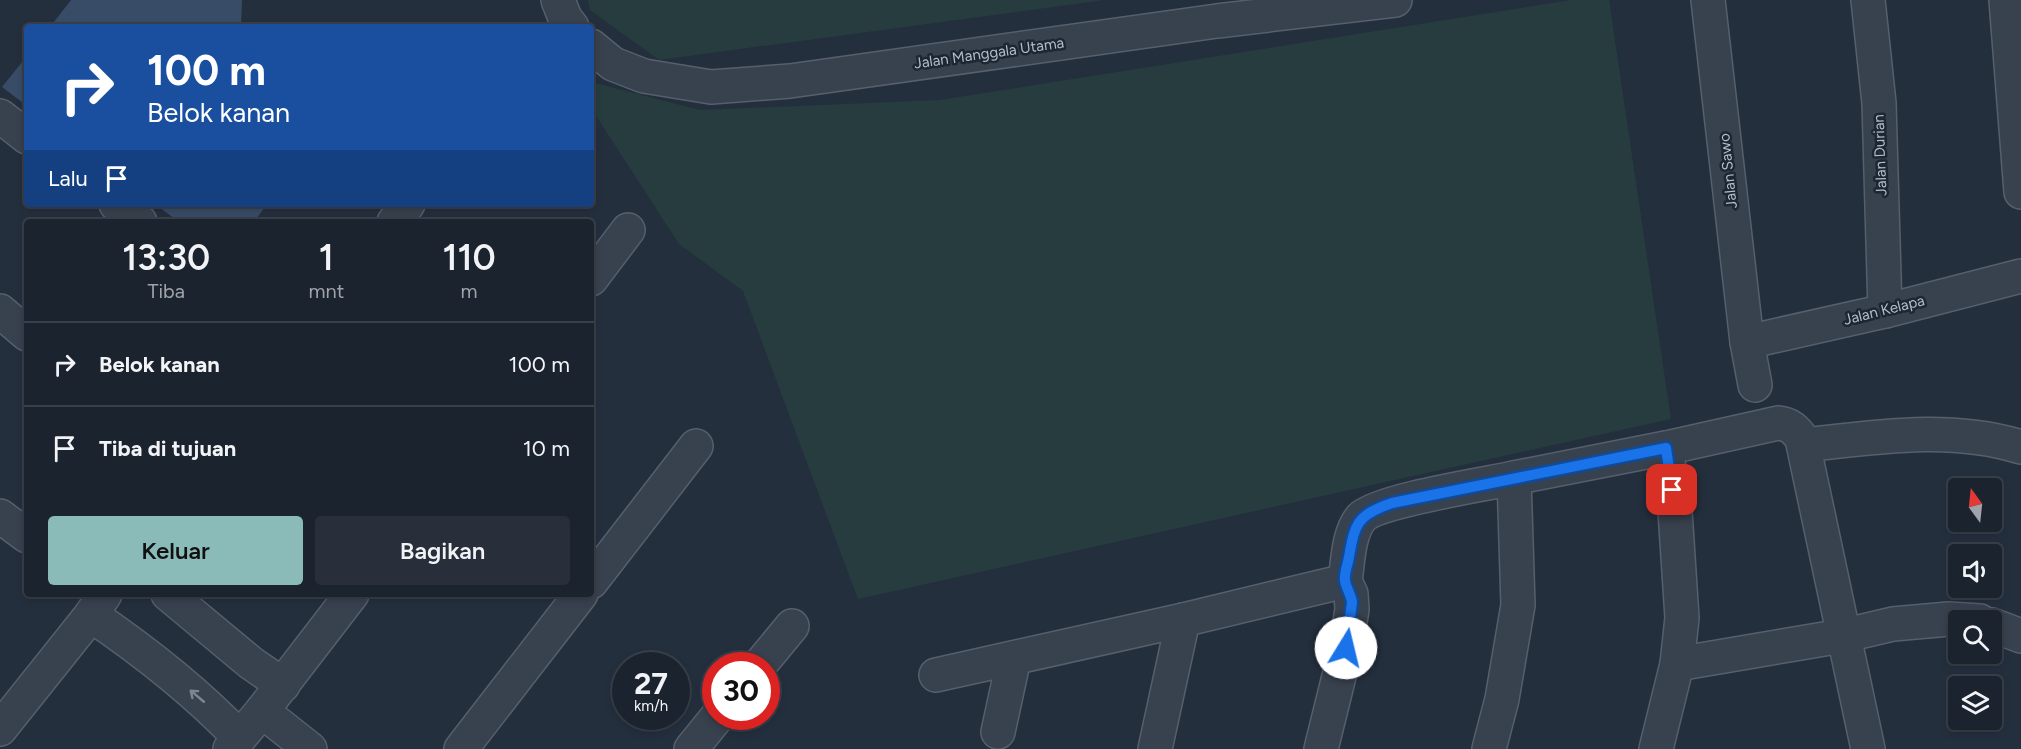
<!DOCTYPE html>
<html lang="id">
<head>
<meta charset="utf-8">
<style>
	body { margin:0; font-family:Figtree,sans-serif; background:#282f3a; color:#f1f3f6; height:100vh; display:flex; flex-direction:column; font-size:22px; white-space:nowrap }
	* { box-sizing:border-box; margin:0 }
	p { font-size:20px; color:#a0a4aa }
	.icon { flex:none; width:33px; height:33px; fill:none; stroke:currentColor; stroke-width:2; stroke-linecap:round; stroke-linejoin:round }
	.map { position:relative; flex:1; overflow:hidden }
	.drawer { position:absolute; left:24px; top:219px; width:570px; height:378px; display:flex; flex-direction:column; background:#1b232e; border-radius:6px; box-shadow:0 3px 9px #0003,0 0 0 2px #39404a }
	.drawer>* { flex:none }
	.banner { position:absolute; left:24px; top:24px; width:570px; height:183px; border-radius:6px; box-shadow:0 3px 9px #0003,0 0 0 2px #39404a; background:#1a4fa0; color:#fff; overflow:hidden }
	.needle { width:39px; rotate:345deg }
	.controls { position:absolute; left:1948px; top:478px; display:grid; gap:12px }
	.controls a { display:grid; place-items:center; width:54px; height:54px; border-radius:6px; background:#1b232e; box-shadow:0 3px 9px #0003,0 0 0 2px #39404a; font-size:30px }
	.speed { position:absolute; left:612px; top:652px; display:flex; gap:12px; font-size:30px; font-weight:700; text-align:center }
	.speed>* { display:grid; place-content:center; width:78px; height:78px; border-radius:50%; background:#1b232e; box-shadow:0 3px 9px #0003,0 0 0 2px #39404a; line-height:1 }
	.speed small { font-size:15px; font-weight:400 }
	.speed .limit { border:9px solid #d22; background:#fff; color:#111 }
	.pin { position:absolute; display:grid; place-items:center; width:51px; height:51px; color:#fff; margin:-26px; border-radius:12px; box-shadow:0 3px 9px #0006 }
	.me { position:absolute; width:66px; margin:-33px; rotate:9deg; stroke-linejoin:round; filter:drop-shadow(0 0 4px #0008) }
	.turn { display:flex; align-items:center; gap:21px; height:126px; padding:0 24px; font-size:27px }
	.turn .icon { width:78px; height:78px; stroke-width:2.5 }
	.turn b { display:block; font-size:42px; line-height:51px }
	.then { display:flex; align-items:center; height:57px; padding:0 24px; background:#0003; gap:12px; font-size:22px }
	.eta { display:flex; justify-content:space-evenly; align-items:center; height:102px; text-align:center }
	.eta b { font-size:36px; font-weight:600; line-height:42px }
	.primary-button { display:flex; gap:12px; margin-top:auto; padding:12px 24px }
	.primary-button a { flex:1; height:69px; border-radius:6px; background:#8bbbb9; color:#111; font-size:24px; font-weight:600; line-height:69px; text-align:center }
	.primary-button a+a { background:#282f3a; color:#f1f3f6 }
	ul { padding:0; list-style:none }
	li { display:flex; align-items:center; gap:18px; height:84px; padding:0 24px; border-top:2px solid #39404a }
	li div { flex:1 }
	li b { display:block; font-size:22px }
	li em { font-style:normal }
	.map>svg:first-child { display:block }
	.green { fill:#263c3f }
	.water { fill:#394c67 }
	.lines { fill:none; stroke-linecap:round; stroke-linejoin:round }
	.minor-casing { stroke:#565f6c; stroke-width:36 }
	.minor { stroke:#38414e; stroke-width:33 }
	.oneway { stroke:#7c8592 }
	.route-casing { stroke:#114b97; stroke-width:15 }
	.route { stroke:#1a73e8; stroke-width:10 }
	.labels { text-anchor:middle; stroke-width:5; stroke-linejoin:round; paint-order:stroke }
	.street-label { font-size:15px; fill:#b4bcc9; stroke:#1d2633 }
</style>
</head>
<body>
<div class="map">
<svg width="2021" height="749" viewBox="0 0 2021 749">
	<rect width="100%" height="100%" fill="#242f3e"/>
	<g class="green">
		<polygon points="588,0 1105,0 659,60 590,10"/>
		<polygon points="1571,0 1609,0 1671,419 858,599 743,291 679,244 591,108 591,82 700,110 940,100"/>
	</g>
	<g class="water">
		<polygon points="71,0 242,0 241,27 50,27"/>
		<polygon points="27,56 27,106 2,87"/>
		<polygon points="155,204 267,204 254,222 179,222"/>
	</g>
	<g class="lines">
		<g class="minor-casing">
			<g id="minor">
				<polyline points="558,0 565,18 572,27"/>
				<polyline points="1708,0 1747,342 1755,385"/>
				<polyline points="1868,0 1879,103 1885,311"/>
				<polyline points="2006,0 2021,192"/>
				<polyline points="591,46 613,64 644,76 711,87 790,81 1217,21 1395,0"/>
				<polyline points="0,116 27,137"/>
				<polyline points="116,204 140,222"/>
				<polyline points="394,222 408,204"/>
				<polyline points="591,279 628,230"/>
				<polyline points="0,311 27,334"/>
				<polyline points="1747,342 1885,311 2021,276"/>
				<path d="M1805 445C1877 437 1950 425 2021 447"/>
				<path d="M1666 448 1778 423C1790 424 1796 430 1802 439L1868 749"/>
				<polyline points="1514,478 1666,448 1675,511 1682,618 1677,664 1656,749"/>
				<polyline points="0,516 27,536"/>
				<path d="M1345 581C1348 562 1348 534 1361 518 1376 501 1486 484 1514 478L1518 605 1502 699 1489 749"/>
				<polyline points="591,582 696,446"/>
				<polyline points="168,594 251,663 283,685"/>
				<path d="M91 615C144 651 195 691 239 737"/>
				<polyline points="1992,625 2021,636"/>
				<polyline points="1677,664 1842,636 1893,624 1949,619 1980,621"/>
				<polyline points="759,666 792,626"/>
				<polyline points="936,675 1183,620 1345,581 1351,594 1352,609 1346,648 1321,749"/>
				<polyline points="262,711 310,749"/>
				<polyline points="0,729 91,615 105,594"/>
				<polyline points="998,732 1014,658"/>
				<polyline points="230,749 262,711 352,594"/>
				<polyline points="461,749 581,594"/>
				<polyline points="691,749 717,717"/>
				<polyline points="1155,749 1183,620"/>
			</g>
		</g>
		<use href="#minor" class="minor"/>
	</g>
	<defs><path id="oneway-shaft" d="M-6 0H5M1.5-3L5.5 0L1.5 3" fill="none" stroke-width="1.6" stroke-linecap="round" stroke-linejoin="round" transform="scale(1.5)"/></defs>
	<use class="oneway" href="#oneway-shaft" transform="translate(197 696) rotate(-140)"/>
	<g class="lines">
		<g class="route-casing">
			<path id="route" d="M1346 648 1352 602C1351 594 1345 586 1345 580 1344 573 1348 564 1349 557 1355 522 1358 515 1392 503L1666 448 1672 490"/>
		</g>
		<use href="#route" class="route"/>
	</g>
	<g class="labels">
		<g class="street-label">
			<text transform="translate(989 53) rotate(-8)" y="5">Jalan Manggala Utama</text>
			<text transform="translate(1880 155) rotate(-92)" y="5">Jalan Durian</text>
			<text transform="translate(1728 171) rotate(-96)" y="5">Jalan Sawo</text>
			<text transform="translate(1884 310) rotate(-14)" y="5">Jalan Kelapa</text>
		</g>
	</g>
</svg>
<div class="controls">
<a><svg class="needle" viewBox="-14 -14 28 28"><path d="M0-13l5 13h-10z" fill="#e53935"/><path d="M0 13l5-13h-10z" fill="#a0a4aa"/></svg></a>
<a><svg class="icon" aria-label="sound" viewBox="0 0 24 24"><path d="M4 9h4l5-4v14l-5-4H4zM17 9q2 3 0 6"/></svg></a>
<a><svg class="icon" aria-label="search" viewBox="0 0 24 24"><circle cx="10" cy="10" r="6"/><path d="M15 15l6 6"/></svg></a>
<a><svg class="icon" aria-label="layers" viewBox="0 0 24 24"><path d="M12 4l9 5-9 5-9-5zM3 14l9 5 9-5"/></svg></a>
</div>
<div class="speed"><div>27<small>km/h</small></div><div class="limit">30</div></div>
<div class="pin" style="left:1672px;top:490px;background:#d93025"><svg class="icon" aria-label="arrive" viewBox="0 0 24 24"><path d="M6 21V4h12l-3 4 3 4H6"/></svg></div>
<svg class="me" style="left:1346px;top:648px" viewBox="-20 -20 40 40"><circle r="19" fill="#fff"/><path d="M0-13L10 11 0 6-10 11z" fill="#1a73e8"/></svg>
<div class="banner">
<div class="turn"><svg class="icon" aria-label="right" viewBox="0 0 24 24"><path d="M7 20v-9h11M14 6l5 5-5 5"/></svg><div><b>100 m</b>Belok kanan</div></div>
<div class="then">Lalu<svg class="icon" aria-label="arrive" viewBox="0 0 24 24"><path d="M6 21V4h12l-3 4 3 4H6"/></svg></div>
</div>
<section class="drawer">
<div class="eta">
<div><b>13:30</b><p>Tiba</p></div>
<div><b>1</b><p>mnt</p></div>
<div><b>110</b><p>m</p></div>
</div>
<ul>
<li><svg class="icon" aria-label="right" viewBox="0 0 24 24"><path d="M7 20v-9h11M14 6l5 5-5 5"/></svg><div><b>Belok kanan</b></div><em>100 m</em></li>
<li><svg class="icon" aria-label="arrive" viewBox="0 0 24 24"><path d="M6 21V4h12l-3 4 3 4H6"/></svg><div><b>Tiba di tujuan</b></div><em>10 m</em></li>
</ul>
<div class="primary-button"><a>Keluar</a><a>Bagikan</a></div>
</section>
</div>
</body>
</html>
